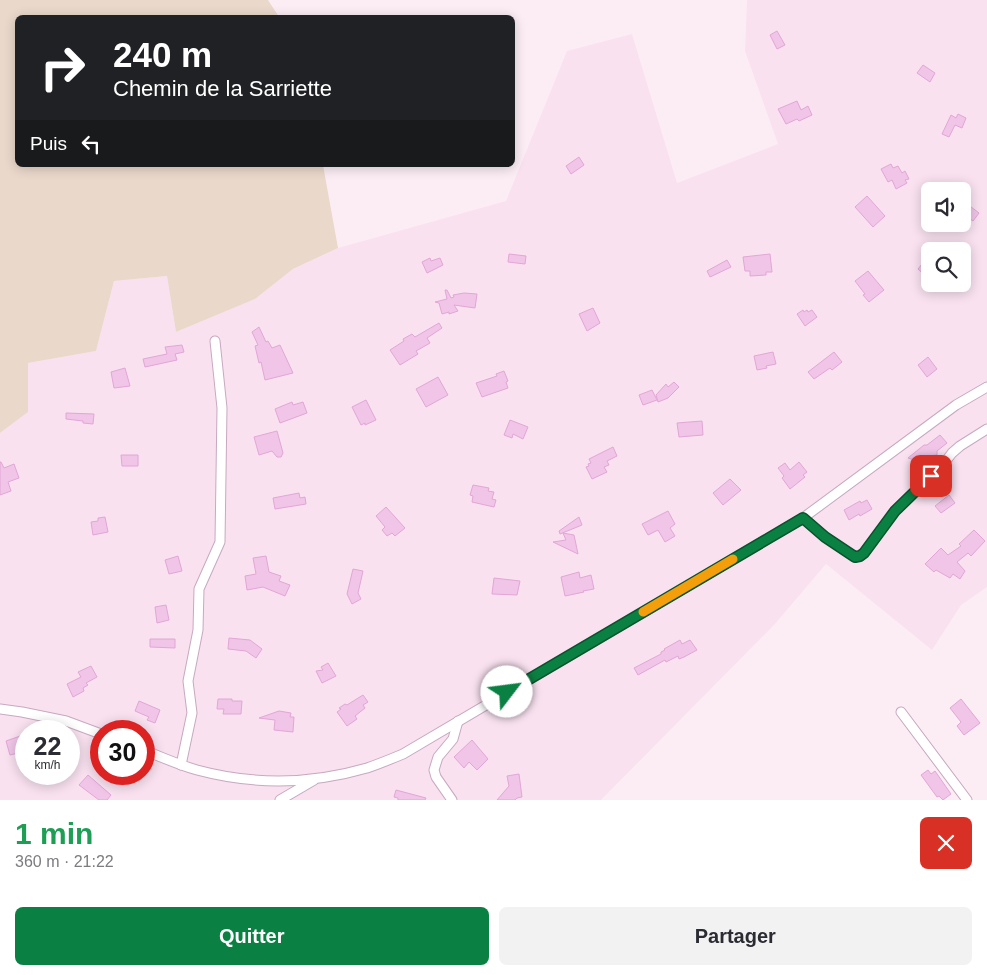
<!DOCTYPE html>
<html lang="fr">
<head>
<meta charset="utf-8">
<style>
	body { margin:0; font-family:Arial,sans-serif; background:#f2f2f3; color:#2b2b33; height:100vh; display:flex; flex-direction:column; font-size:19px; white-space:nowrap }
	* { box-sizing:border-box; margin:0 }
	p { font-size:16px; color:#7c7c81 }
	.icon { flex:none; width:28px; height:28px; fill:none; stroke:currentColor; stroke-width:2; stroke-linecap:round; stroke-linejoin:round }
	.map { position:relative; height:800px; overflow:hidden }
	.drawer { display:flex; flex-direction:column; background:#fff; flex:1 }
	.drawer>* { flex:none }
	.guide { position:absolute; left:15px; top:15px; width:500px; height:152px; border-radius:8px; box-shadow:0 2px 12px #0003; background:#202124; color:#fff; overflow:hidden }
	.controls { position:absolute; left:921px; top:182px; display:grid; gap:10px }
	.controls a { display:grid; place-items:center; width:50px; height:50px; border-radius:8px; background:#fff; box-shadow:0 2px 12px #0003; font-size:25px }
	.speed { position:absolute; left:15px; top:720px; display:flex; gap:10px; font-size:25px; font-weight:700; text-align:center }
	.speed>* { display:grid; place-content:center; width:65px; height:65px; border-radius:50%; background:#fff; box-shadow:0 2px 12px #0003; line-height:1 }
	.speed small { font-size:12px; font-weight:400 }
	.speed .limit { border:8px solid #d22; background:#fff; color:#111 }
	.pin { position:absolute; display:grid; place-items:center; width:42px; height:42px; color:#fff; margin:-21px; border-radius:10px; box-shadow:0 2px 8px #0006 }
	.me { position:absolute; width:55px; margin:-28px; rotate:60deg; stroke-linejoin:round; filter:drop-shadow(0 0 4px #0008) }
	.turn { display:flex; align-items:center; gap:18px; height:105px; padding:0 15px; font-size:22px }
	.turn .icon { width:65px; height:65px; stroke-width:2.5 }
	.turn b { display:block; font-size:35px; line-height:42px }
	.then { display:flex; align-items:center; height:48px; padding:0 15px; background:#0003; gap:10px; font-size:19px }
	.round { display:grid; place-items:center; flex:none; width:52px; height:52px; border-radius:8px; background:#f2f2f3 }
	.overview { display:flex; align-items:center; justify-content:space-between; height:85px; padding:0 15px }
	h1 { font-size:30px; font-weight:700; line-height:38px; color:#1e9e55 }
	.cta { display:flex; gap:10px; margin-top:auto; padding:10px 15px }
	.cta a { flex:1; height:58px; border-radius:8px; background:#0b8043; color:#fff; font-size:20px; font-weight:700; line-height:58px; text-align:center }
	.cta a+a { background:#f2f2f3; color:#2b2b33 }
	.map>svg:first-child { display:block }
	.residential { fill:#f9e1f0; fill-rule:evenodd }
	.green { fill:#ead8cb }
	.building { fill:#f0c5e7; stroke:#e2a6d6 }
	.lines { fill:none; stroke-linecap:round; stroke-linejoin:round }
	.minor-casing { stroke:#c7a9c0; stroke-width:11 }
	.minor { stroke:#fff; stroke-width:9 }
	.route-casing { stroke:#07532c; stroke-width:12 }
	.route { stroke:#0b8043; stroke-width:9 }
	.slow { stroke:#f59e0b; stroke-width:9 }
</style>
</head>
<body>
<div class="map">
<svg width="987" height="800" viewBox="0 0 987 800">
	<rect width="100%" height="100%" fill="#fcedf5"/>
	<path class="residential" d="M747 0H987V587L961 605 932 650 826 564 774 625 601 800H0V433L28 412V363L96 351 114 281 167 276 176 332 255 299 293 269 338 248 506 201 567 51 632 34 677 183 778 144 745 51ZM930 191H962V224H930ZM930 251H962V284H930ZM26 731H69V774H26ZM101 731H144V774H101Z"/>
	<polygon class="green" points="0,0 268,0 279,17 18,18 18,165 323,165 338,248 293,269 255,299 176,332 167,276 114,281 96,351 28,363 28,412 0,433"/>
	<g class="building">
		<polygon points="777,31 785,45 777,49 770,35"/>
		<polygon points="923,65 935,73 930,82 917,73"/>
		<polygon points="797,101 801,110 808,106 812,115 799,121 797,119 786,124 778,109"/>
		<polygon points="958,114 966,118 962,128 955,125 949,137 942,134 951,115 956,118"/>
		<polygon points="579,157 584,165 571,174 566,166"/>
		<polygon points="891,164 893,168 898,166 902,173 905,171 909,179 905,180 907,183 896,189 892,180 888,182 881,169"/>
		<polygon points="867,196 885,216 873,227 855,207"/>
		<polygon points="962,200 979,213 973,221 962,213"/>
		<polygon points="509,254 526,256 525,264 508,262"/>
		<polygon points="770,254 772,272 766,272 766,275 750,276 750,271 745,271 743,257"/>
		<polygon points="930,254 930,271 926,276 918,269"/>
		<polygon points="430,258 431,261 440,258 443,265 427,273 422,262"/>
		<polygon points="727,260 731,267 710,277 707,271"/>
		<polygon points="868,271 884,290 869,302 863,295 865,294 855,281"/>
		<polygon points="445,290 447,290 451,298 454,297 453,295 464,293 477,294 475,308 454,305 458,311 449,314 449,312 442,314 439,303 435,302 447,299"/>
		<polygon points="593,308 600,323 587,331 579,314"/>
		<polygon points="803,310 804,312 807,310 808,312 812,310 817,317 805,326 797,314"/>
		<polygon points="439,323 442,328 427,338 430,343 416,351 418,354 400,365 390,350 404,341 403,339 412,334 415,337"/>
		<polygon points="259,327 266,342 268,341 272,348 280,345 293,373 265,380 261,362 259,363 255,346 258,345 252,332"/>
		<polygon points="182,345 184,352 175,354 177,360 145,367 143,359 167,354 165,347"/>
		<polygon points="773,352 776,364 766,366 767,368 757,370 754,356"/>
		<polygon points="834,352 842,362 832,370 830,368 814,379 808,372"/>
		<polygon points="928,357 937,369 927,377 918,365"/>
		<polygon points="125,368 130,386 114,388 111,372"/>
		<polygon points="504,371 508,381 506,382 508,388 482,397 476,383 497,376 496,374"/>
		<polygon points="438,377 448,395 426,407 416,389"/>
		<polygon points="674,382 679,387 668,398 658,402 656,395 666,384 668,387"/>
		<polygon points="652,390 657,400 643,405 639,395"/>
		<polygon points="366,400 376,420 365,425 365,423 361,425 352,407"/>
		<polygon points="292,402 293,405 303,402 307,413 280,423 275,409"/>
		<polygon points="66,413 94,414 93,424 83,423 83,421 66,419"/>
		<polygon points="510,420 528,427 523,439 513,434 512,438 504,435"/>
		<polygon points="702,421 703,435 679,437 677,423"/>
		<polygon points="277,431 283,453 281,457 277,457 272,451 259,455 254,437"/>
		<polygon points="940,435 947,443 937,451 937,455 928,456 920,462 908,458 924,445 927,445"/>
		<polygon points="613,447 617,456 607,461 609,465 604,467 607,472 592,479 586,467 589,466 588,464 591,463 589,459"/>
		<polygon points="121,455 138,455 138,466 122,466"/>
		<polygon points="0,462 1,462 4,468 14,464 19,478 8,482 11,491 0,495"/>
		<polygon points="799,462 807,472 803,475 805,477 790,489 782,478 784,476 778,468 785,463 790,470"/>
		<polygon points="730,479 741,490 723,505 713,493"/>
		<polygon points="473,485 489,488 488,491 494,492 492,499 496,500 494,507 472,502 473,496 470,495"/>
		<polygon points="299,493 300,498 305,497 306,504 275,509 273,498"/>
		<polygon points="949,495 955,503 941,513 935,506"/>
		<polygon points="867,500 872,509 860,516 859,514 849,520 844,510 860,501 861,503"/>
		<polygon points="386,507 405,528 395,536 392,533 387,536 382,530 385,527 376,516"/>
		<polygon points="668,511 675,524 670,528 675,536 665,542 658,530 648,535 642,524"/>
		<polygon points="105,517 108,532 93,535 91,522 98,521 98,518"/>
		<polygon points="579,517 582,525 560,534 559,531"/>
		<polygon points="974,530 985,541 971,556 968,553 957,562 965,571 960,579 953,574 950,578 936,570 934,572 925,564 941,548 948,555 961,546 959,544"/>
		<polygon points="563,533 574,535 578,554 553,542 566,540"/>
		<polygon points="178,556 182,571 169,574 165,560"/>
		<polygon points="266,556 269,572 281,576 279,581 290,585 285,596 263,587 247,590 245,576 256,574 253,558"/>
		<polygon points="353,569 363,571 358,593 361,599 352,604 347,594"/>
		<polygon points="579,572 580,578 591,575 594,589 583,591 584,592 565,596 561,577"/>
		<polygon points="494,578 520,581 517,595 492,594"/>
		<polygon points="166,605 169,620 157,623 155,607"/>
		<polygon points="229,638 250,640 262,649 256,658 246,651 228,649"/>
		<polygon points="150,639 175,639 175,648 150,647"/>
		<polygon points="680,640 682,644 690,640 697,650 684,657 679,659 678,656 666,662 665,660 638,675 634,668 661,654 661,652 665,650 664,649"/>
		<polygon points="328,663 336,676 322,683 316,671 323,670 321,667"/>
		<polygon points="91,666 97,677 86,683 88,685 83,688 84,691 73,697 67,684 81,677 78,672"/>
		<polygon points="363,695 368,702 363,705 365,708 355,716 357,719 347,726 337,712 341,709 339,708 345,704 347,705"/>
		<polygon points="218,699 232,699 232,701 242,701 241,714 223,714 224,709 217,709"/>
		<polygon points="961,699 980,723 964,735 957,726 961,722 950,708"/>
		<polygon points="139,701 160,710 155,723 147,720 149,717 135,711"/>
		<polygon points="279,711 291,713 290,717 294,717 293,732 274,730 275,720 259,718"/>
		<polygon points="26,734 26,751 10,755 6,741"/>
		<polygon points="472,740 488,759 477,770 469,762 464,768 454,757"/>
		<polygon points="928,770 931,774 935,771 951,794 943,800 939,796 937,797 921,775"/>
		<polygon points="519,774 522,797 517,798 515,800 497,800 509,786 507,776"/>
		<polygon points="88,775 111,795 107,800 99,800 79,785"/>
		<polygon points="396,790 426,798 425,800 398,800 398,798 394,797"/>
	</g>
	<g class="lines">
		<g class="minor-casing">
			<g id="minor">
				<polyline points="803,518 825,537 855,557 860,556 864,553 895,511 942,466 952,453 960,446 987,429"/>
				<polyline points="0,709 22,712 66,721 101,734"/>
				<polyline points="901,712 967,800"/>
				<path d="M144 750C161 757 179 765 197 770 253 785 312 784 367 768 379 764 391 759 403 754L803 518 956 405 987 387"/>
				<polyline points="181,765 192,713 188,681 198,630 199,589 220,542 222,408 215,341"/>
				<polyline points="280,800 314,780"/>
				<polyline points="452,800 436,777 434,770 438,757 453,739 458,721"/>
			</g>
		</g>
		<use href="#minor" class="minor"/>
	</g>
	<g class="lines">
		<g class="route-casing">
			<polyline id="route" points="507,692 803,518 825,537 855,557 860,556 864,553 895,511 931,476"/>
		</g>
		<use href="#route" class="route"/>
		<polyline class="slow" points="643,612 733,559"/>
	</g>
</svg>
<div class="controls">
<a><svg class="icon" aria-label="sound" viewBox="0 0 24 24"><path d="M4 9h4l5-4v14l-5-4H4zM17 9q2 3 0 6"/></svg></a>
<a><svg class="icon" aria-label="search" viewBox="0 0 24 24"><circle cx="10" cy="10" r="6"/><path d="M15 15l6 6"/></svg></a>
</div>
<div class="speed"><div>22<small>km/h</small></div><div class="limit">30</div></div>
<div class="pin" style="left:931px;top:476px;background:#d93025"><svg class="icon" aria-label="arrive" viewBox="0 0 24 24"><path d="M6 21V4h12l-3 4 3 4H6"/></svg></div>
<svg class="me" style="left:507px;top:692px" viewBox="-20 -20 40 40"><circle r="19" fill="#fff"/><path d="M0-13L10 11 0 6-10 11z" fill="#0b8043"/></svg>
<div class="guide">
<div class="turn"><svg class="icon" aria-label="right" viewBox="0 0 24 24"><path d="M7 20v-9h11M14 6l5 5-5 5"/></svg><div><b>240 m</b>Chemin de la Sarriette</div></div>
<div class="then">Puis<svg class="icon" aria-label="left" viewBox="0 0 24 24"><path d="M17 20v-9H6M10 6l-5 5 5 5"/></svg></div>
</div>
</div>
<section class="drawer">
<div class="overview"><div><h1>1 min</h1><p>360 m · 21:22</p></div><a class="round" style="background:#d93025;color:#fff"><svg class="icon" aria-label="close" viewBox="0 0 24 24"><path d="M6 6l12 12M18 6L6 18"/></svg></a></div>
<div class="cta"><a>Quitter</a><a>Partager</a></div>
</section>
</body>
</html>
